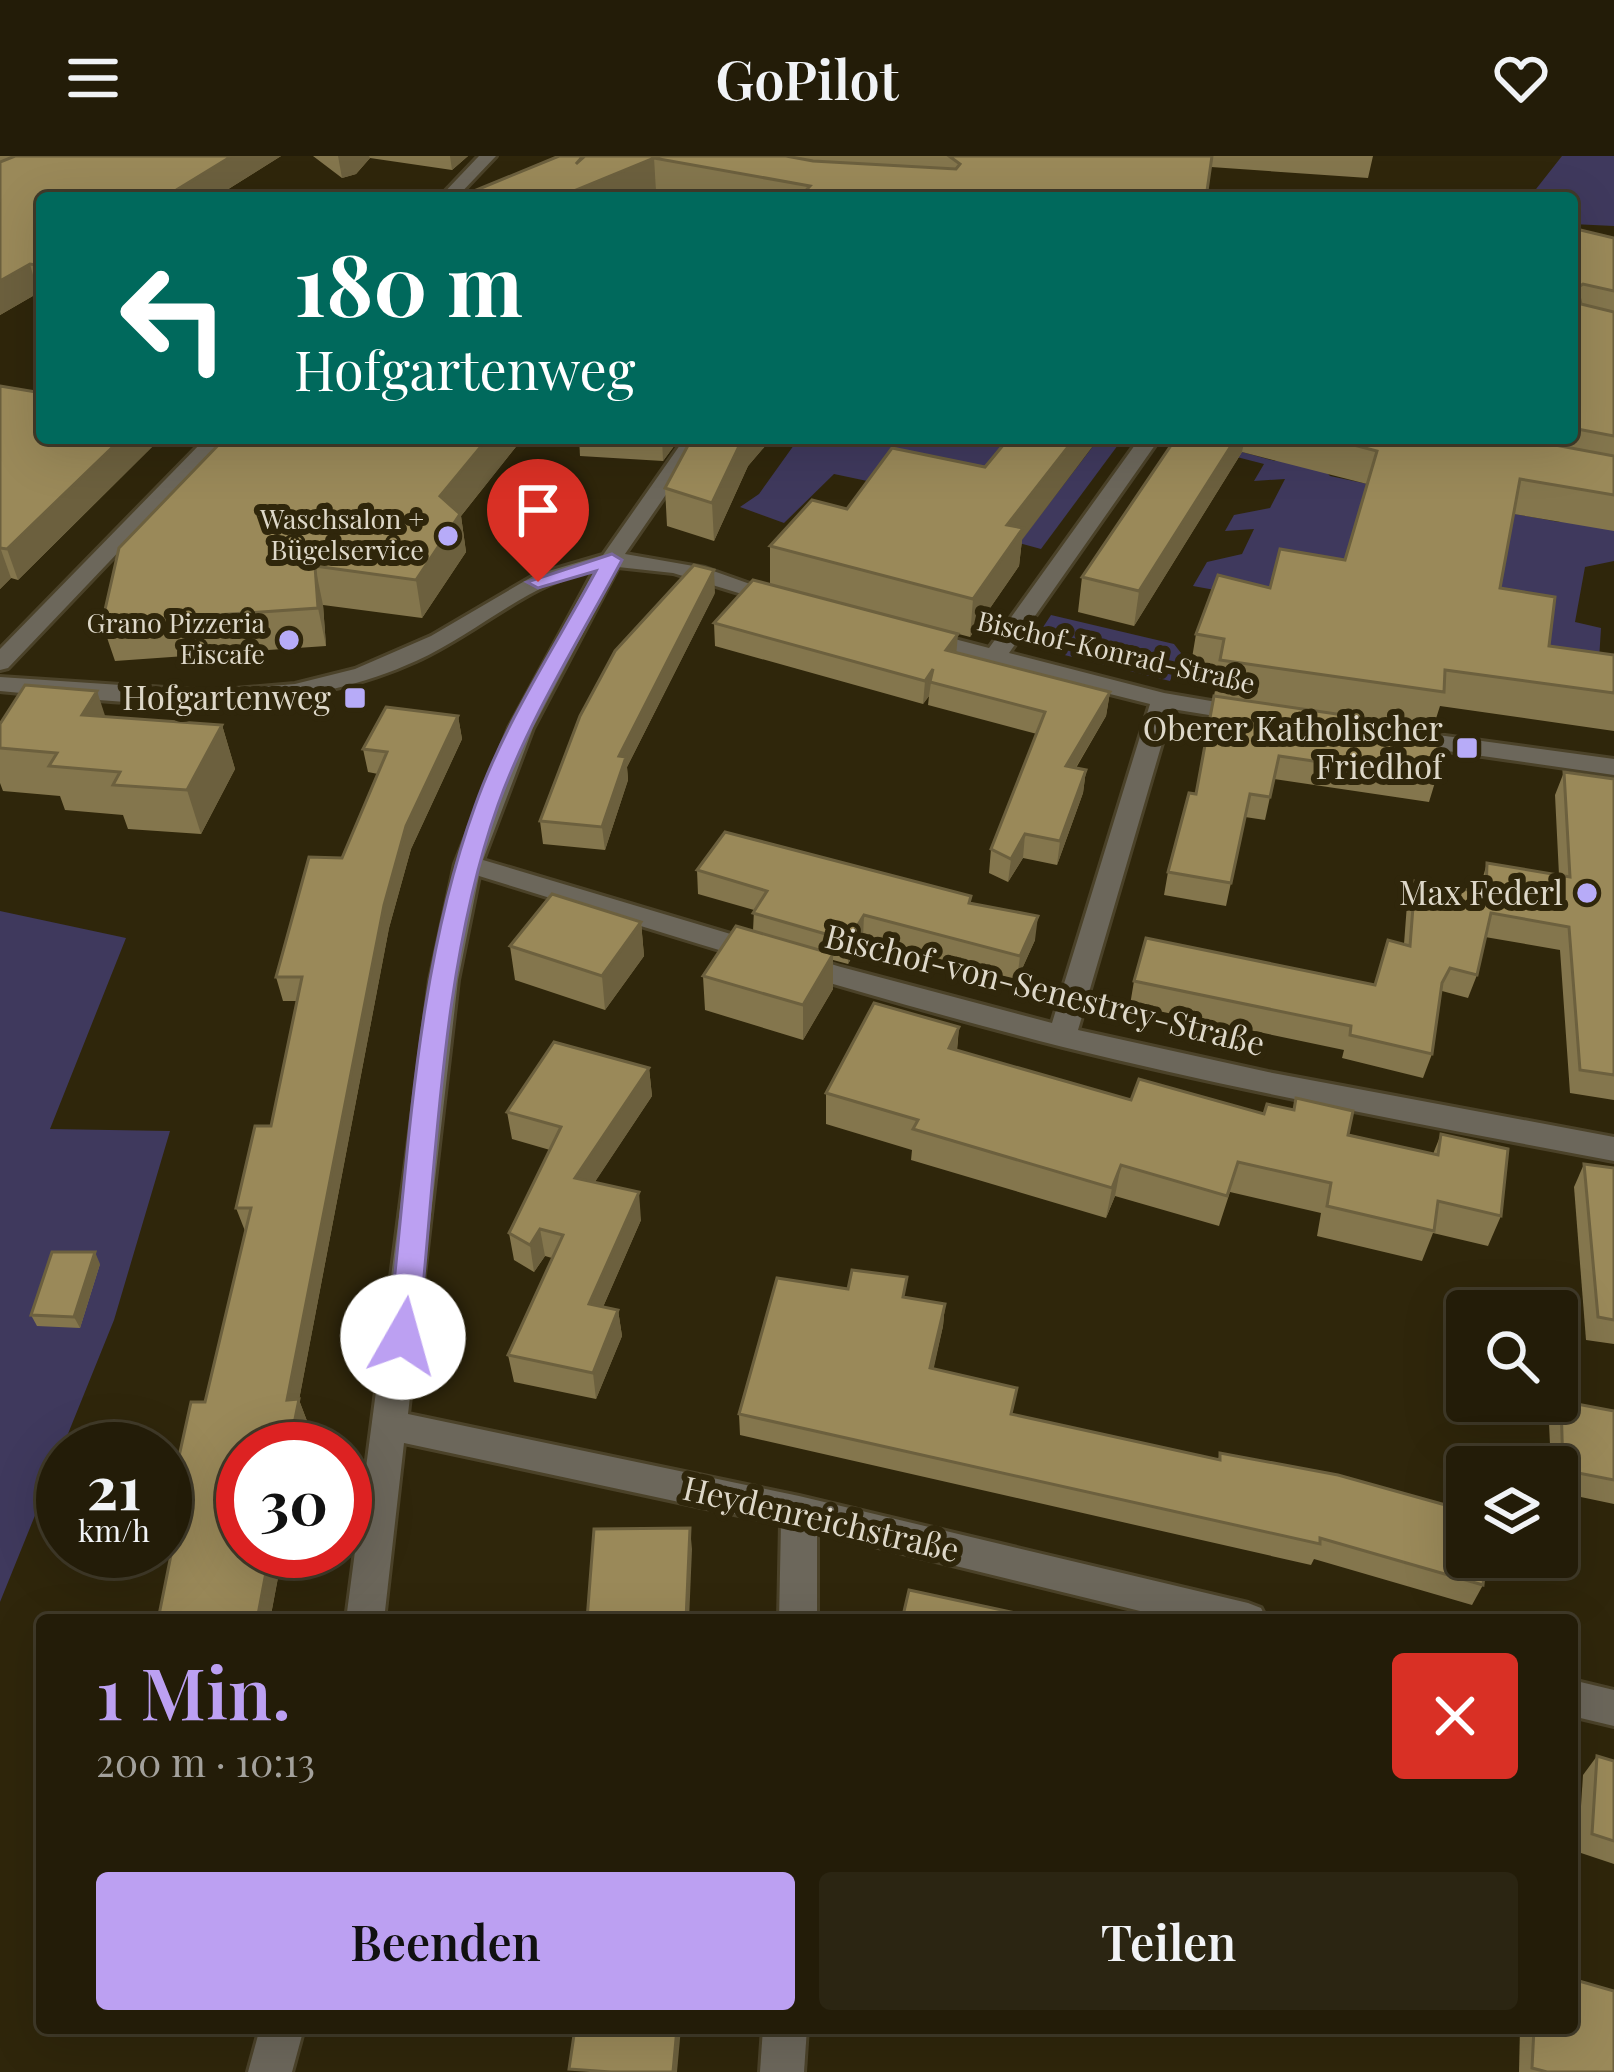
<!DOCTYPE html>
<html lang="de">
<head>
<meta charset="utf-8">
<style>
	body { margin:0; font-family:"Playfair Display",serif; background:#2b2512; color:#f1f3f6; height:100vh; display:flex; flex-direction:column; font-size:45px; white-space:nowrap }
	* { box-sizing:border-box; margin:0 }
	p { font-size:39px; color:#a3a19c }
	.icon { flex:none; width:66px; height:66px; fill:none; stroke:currentColor; stroke-width:2; stroke-linecap:round; stroke-linejoin:round }
	.map { position:relative; flex:1; overflow:hidden }
	.details { position:absolute; left:36px; top:1458px; width:1542px; height:420px; display:flex; flex-direction:column; background:#231c08; border-radius:12px; box-shadow:0 12px 48px #0002,0 0 0 3px #403a29 }
	.details>* { flex:none }
	.banner { position:absolute; left:36px; top:36px; width:1542px; height:252px; border-radius:12px; box-shadow:0 12px 48px #0002,0 0 0 3px #403a29; background:#00695c; color:#fff; overflow:hidden }
	.buttons { position:absolute; left:1446px; top:1134px; display:grid; gap:24px }
	.buttons a { display:grid; place-items:center; width:132px; height:132px; border-radius:12px; background:#231c08; box-shadow:0 12px 48px #0002,0 0 0 3px #403a29; font-size:60px }
	.speed { position:absolute; left:36px; top:1266px; display:flex; gap:24px; font-size:60px; font-weight:700; text-align:center }
	.speed>* { display:grid; place-content:center; width:156px; height:156px; border-radius:50%; background:#231c08; box-shadow:0 12px 48px #0002,0 0 0 3px #403a29; line-height:1 }
	.speed small { font-size:30px; font-weight:400 }
	.speed .limit { border:18px solid #d22; background:#fff; color:#111 }
	.pin { position:absolute; display:grid; place-items:center; width:102px; height:102px; color:#fff; margin:-123px -51px; border-radius:50% 50% 50% 0; rotate:-45deg; box-shadow:0 0 12px #0007 }
	.pin .icon { rotate:45deg }
	.me { position:absolute; width:132px; margin:-66px; rotate:7deg; stroke-linejoin:round; filter:drop-shadow(0 0 9px #0008) }
	.turn { display:flex; align-items:center; gap:42px; height:252px; padding:0 60px; font-size:54px }
	.turn .icon { width:156px; height:156px; stroke-width:2.5 }
	.turn b { display:block; font-size:84px; line-height:102px }
	.round { display:grid; place-items:center; flex:none; width:126px; height:126px; border-radius:12px; background:#2b2512 }
	.head { display:flex; align-items:center; justify-content:space-between; height:204px; padding:0 60px }
	h1 { font-size:72px; font-weight:600; line-height:90px; color:#bca0f2 }
	.cta { display:flex; gap:24px; margin-top:auto; padding:24px 60px }
	.cta a { flex:1; height:138px; border-radius:12px; background:#bca0f2; color:#111; font-size:48px; font-weight:600; line-height:138px; text-align:center }
	.cta a+a { background:#2b2512; color:#f1f3f6 }
	header { display:flex; justify-content:space-between; align-items:center; height:156px; padding:0 60px; background:#231c08; font-size:54px; font-weight:600 }
	.map>svg:first-child { display:block }
	.green { fill:#3f395d }
	.lines { fill:none; stroke-linecap:round; stroke-linejoin:round }
	.minor-casing { stroke:#4b4229; stroke-width:6 }
	.minor { fill:#6c675b; fill-rule:evenodd }
	.wall { fill:#84764d }
	.shaded-wall { fill:#6c603e }
	.building { fill:#9a8959; stroke:#6c603e; stroke-width:3 }
	.route { fill:#bca0f2; stroke:#7a689d; stroke-width:3 }
	.poi-dot { fill:#b7abf8; stroke:#2f260b; stroke-width:4.5 }
	.labels { text-anchor:middle; stroke-width:12; stroke-linejoin:round; paint-order:stroke }
	.far-poi-label { font-size:27px; fill:#ded8c9; stroke:#2f260b; text-anchor:end }
	.far-street-label { font-size:27px; fill:#ded8c9; stroke:#2f260b }
	.poi-label { font-size:33px; fill:#ded8c9; stroke:#2f260b; text-anchor:end }
	.street-label { font-size:33px; fill:#ded8c9; stroke:#2f260b }
</style>
</head>
<body>
<header><svg class="icon" aria-label="menu" viewBox="0 0 24 24"><path d="M4 6h16M4 12h16M4 18h16"/></svg>GoPilot<svg class="icon" aria-label="heart" viewBox="0 0 24 24"><path d="M12 20l-8-8c-3-5 5-10 8-4 3-6 11-1 8 4z"/></svg></header>
<div class="map">
<svg width="1614" height="1916" viewBox="0 0 1614 1916">
	<rect width="100%" height="100%" fill="#2f260b"/>
	<g class="green">
		<polygon points="1562,0 1614,0 1614,70 1572,68 1572,42 1529,42"/>
		<polygon points="799,282 1011,282 973,328 891,330 834,318 784,367 740,351 759,338"/>
		<polygon points="1295,282 1330,320 1472,350 1559,366 1614,340 1614,405 1585,411 1575,466 1601,472 1599,504 1193,430 1207,406 1242,398 1254,373 1225,375 1234,359 1270,352 1285,323 1254,325 1264,308 1194,290 1199,284 1275,305"/>
		<polygon points="1097,285 1118,289 1041,393 1019,387"/>
		<polygon points="1051,459 1174,488 1181,497 1170,525 1040,493 1034,485"/>
		<polygon points="0,755 126,782 50,973 170,975 114,1164 0,1446"/>
	</g>
	<g class="lines">
		<g class="minor-casing">
			<g id="minor">
				<polygon points="479,0 496,0 456,42 439,42"/>
				<polygon points="206,282 227,282 8,512 0,514 0,493"/>
				<path d="M685 282H705L625 398 705 412 792 443 781 450 673 417 618 411 533 572 483 704 841 811 1052 867 1150 548 986 507 908 481 920 474 989 492 1140 282H1160L1009 497 1164 537 1252 552 1264 559 1252 566 1172 553 1078 874 1268 916 1614 981V1005C1429 970 1245 936 1063 891 866 841 673 780 479 720L458 824 408 1258 799 1340 1248 1447 1261 1452 1267 1464H1177L817 1376V1464H779L781 1368 404 1287 384 1464H346L430 824 455 708 509 572 595 413C529 426 477 478 416 505 283 565 141 549 0 535V521L211 535 295 528 355 513 431 480 535 419 603 399Z"/>
				<polygon points="1401,574 1614,603 1614,619 1392,587 1392,577"/>
				<polygon points="1572,1524 1614,1534 1614,1570 1572,1560"/>
				<polygon points="260,1872 304,1872 292,1916 248,1916"/>
				<polygon points="763,1872 807,1872 804,1916 760,1916"/>
			</g>
		</g>
		<use href="#minor" class="minor"/>
	</g>
	<g class="wall">
		<polygon points="0,0 281,0 214,42 42,42 42,137 38,137 0,159"/>
		<polygon points="313,0 468,0 452,14 370,2 356,18 342,22"/>
		<polygon points="559,0 1373,0 1368,22 1211,11 1206,42 692,42 656,35"/>
		<polygon points="1572,72 1614,82 1614,375 1514,358 1500,432 1549,490 1614,499 1614,575 1440,550 1433,572 1214,540 1218,518 1190,514 1196,478 1270,432 1345,404 1367,328 1242,296 1134,470 1078,456 1082,421 1176,282 1572,282"/>
		<polygon points="0,230 42,282 161,282 18,424 11,422 0,433"/>
		<polygon points="225,282 523,282 461,360 466,396 422,462 323,449 326,490 115,505 102,467"/>
		<polygon points="579,282 680,282 663,305 580,300"/>
		<polygon points="692,282 772,282 748,310 714,385 667,370 665,332"/>
		<polygon points="985,311 1022,384 1019,410 970,481 770,428 770,390 847,353"/>
		<polygon points="715,437 627,611 628,624 605,694 543,688 540,665"/>
		<polygon points="714,467 956,497 1110,536 1106,560 1076,612 1086,614 1083,637 1057,709 1023,702 1008,726 989,717 991,693 1037,578 928,549 929,540 923,548 715,490"/>
		<polygon points="1214,540 1436,623 1429,646 1274,623 1265,664 1245,661 1226,750 1164,739 1168,716 1196,638"/>
		<polygon points="458,560 462,583 411,693 389,772 299,1244 307,1265 302,1293 243,1293 283,1395 270,1464 158,1464 176,1374 167,1355 205,1246 245,1075 236,1052 271,970 297,845 283,845 276,821 342,702 378,618 368,616 363,593"/>
		<polygon points="106,561 222,569 235,613 201,678 128,673 123,659 65,654 60,640 3,635 0,627 0,568"/>
		<polygon points="1564,616 1614,623 1614,944 1570,937 1560,794 1485,781 1477,819 1468,842 1442,835 1440,838 1432,898 1423,922 1342,902 1344,894 1130,849 1134,825 1375,829 1404,788 1407,748 1415,725 1479,735 1487,707 1559,719 1555,639"/>
		<polygon points="697,714 970,747 1035,784 1017,824 863,782 848,808 833,804 833,833 803,884 705,854 703,820 753,775 754,754 698,738"/>
		<polygon points="641,766 644,800 605,854 515,824 510,790"/>
		<polygon points="959,871 957,895 1131,944 1264,958 1433,998 1441,978 1501,1060 1488,1090 1433,1077 1422,1105 1317,1080 1321,1057 1230,1036 1219,1070 1115,1040 1106,1062 911,1004 912,994 826,968 826,937"/>
		<polygon points="649,912 652,940 594,1027 641,1064 603,1151 618,1154 622,1180 596,1243 514,1226 508,1199 552,1102 545,1100 534,1116 514,1104 509,1077 550,994 512,983 507,956"/>
		<polygon points="1584,1008 1614,1012 1614,1188 1586,1184 1574,1031"/>
		<polygon points="100,1108 80,1172 37,1170 31,1159"/>
		<polygon points="906,1141 945,1148 943,1170 933,1213 1013,1259 1218,1304 1220,1297 1483,1429 1472,1449 1314,1403 1311,1409 740,1279 739,1258"/>
		<polygon points="1561,1245 1614,1255 1614,1348 1557,1336 1557,1311 1551,1311 1549,1267"/>
		<polygon points="1597,1600 1614,1605 1614,1708 1578,1696 1583,1619"/>
		<polygon points="1520,1872 1572,1872 1614,1916 1519,1916"/>
	</g>
	<g class="shaded-wall">
		<polygon points="232,0 281,0 214,42 173,36"/>
		<polygon points="338,0 369,0 370,2 356,18 342,22"/>
		<polygon points="450,0 468,0 452,14"/>
		<polygon points="654,2 656,35 640,42 557,42"/>
		<polygon points="30,108 38,137 0,159 0,125"/>
		<polygon points="122,282 161,282 18,424 7,393"/>
		<polygon points="488,282 523,282 461,360 466,396 422,462 416,424 440,340"/>
		<polygon points="662,282 680,282 663,305"/>
		<polygon points="743,282 772,282 748,310 714,385 712,347"/>
		<polygon points="1075,282 1099,282 1022,384 1019,410 970,481 973,443 1007,369"/>
		<polygon points="1236,282 1245,282 1242,296 1134,470 1139,435"/>
		<polygon points="0,391 11,422 0,433"/>
		<polygon points="315,410 323,449 326,490 318,452"/>
		<polygon points="714,414 715,437 627,611 628,624 605,694 602,671 619,600"/>
		<polygon points="958,478 956,501 946,494"/>
		<polygon points="933,513 929,540 923,548 925,525"/>
		<polygon points="97,535 111,578 82,559"/>
		<polygon points="1110,536 1106,560 1063,633 1066,610"/>
		<polygon points="458,560 462,583 411,693 389,772 299,1244 307,1265 302,1293 289,1293 287,1244 384,749 406,670"/>
		<polygon points="222,569 235,613 201,678 187,634"/>
		<polygon points="1086,614 1083,637 1057,709 1060,685"/>
		<polygon points="1025,678 1023,702 1008,726 1011,703"/>
		<polygon points="864,759 863,782 848,808 848,785"/>
		<polygon points="1038,760 1035,784 1017,824 1020,800"/>
		<polygon points="641,766 644,800 605,854 602,820"/>
		<polygon points="833,798 833,833 803,884 803,849"/>
		<polygon points="959,871 956,902 949,892"/>
		<polygon points="649,912 652,940 579,1050 575,1022"/>
		<polygon points="1121,1009 1115,1040 1106,1062 1112,1032"/>
		<polygon points="639,1036 641,1064 593,1174 589,1148"/>
		<polygon points="540,1073 545,1100 534,1116 530,1089"/>
		<polygon points="95,1096 100,1108 80,1172 74,1161"/>
		<polygon points="945,1148 943,1170 929,1234 930,1212"/>
		<polygon points="618,1154 622,1180 596,1243 593,1217"/>
		<polygon points="690,1372 692,1393 689,1464 686,1464"/>
		<polygon points="270,1395 283,1395 270,1464 257,1464"/>
		<polygon points="677,1872 681,1872 677,1916 673,1916"/>
	</g>
	<g class="building">
		<polygon points="15,0 232,0 173,36 218,42 42,42 42,110 30,108 0,125 0,6"/>
		<polygon points="559,0 583,0 576,8 585,0 786,0 813,5 956,13 960,8 949,0 1212,0 1206,42 799,42 810,30 654,2 557,42 457,42"/>
		<polygon points="1572,72 1614,82 1614,135 1583,128 1577,132 1581,148 1614,156 1614,280 1572,272"/>
		<polygon points="0,230 42,237 42,282 122,282 7,393 0,392"/>
		<polygon points="225,282 488,282 440,340 460,358 416,424 315,410 318,452 102,467 119,392"/>
		<polygon points="692,282 743,282 712,347 665,332"/>
		<polygon points="1009,282 1075,282 1007,369 1023,372 973,443 770,390 812,344 847,353 892,292 985,311"/>
		<polygon points="1176,282 1236,282 1139,435 1082,421"/>
		<polygon points="1327,282 1517,282 1614,300 1614,339 1520,323 1500,432 1555,441 1549,490 1614,499 1614,537 1445,514 1444,536 1220,504 1224,483 1196,478 1218,419 1270,432 1280,393 1345,404 1377,295"/>
		<polygon points="694,409 714,414 619,600 626,601 602,671 540,665 580,560 615,495"/>
		<polygon points="753,424 958,478 946,494 1110,536 1066,610 1086,614 1060,685 1025,678 1011,703 991,693 1045,556 930,526 933,513 925,525 714,467"/>
		<polygon points="25,529 97,535 82,559 222,569 187,634 113,629 120,616 49,610 57,597 0,592 0,568"/>
		<polygon points="1214,540 1439,573 1436,623 1279,600 1270,641 1250,638 1231,727 1168,716 1189,637 1196,638"/>
		<polygon points="386,551 458,560 406,670 384,749 287,1244 299,1243 289,1293 243,1293 243,1395 270,1395 257,1464 158,1464 180,1354 167,1355 191,1246 205,1246 251,1052 236,1052 255,970 271,970 302,821 276,821 309,701 342,702 387,596 363,593"/>
		<polygon points="1564,616 1614,623 1614,919 1580,914 1569,771 1491,757 1477,819 1450,812 1442,827 1432,898 1350,879 1351,870 1134,825 1146,782 1375,829 1388,784 1410,790 1415,725 1486,737 1487,707 1570,721"/>
		<polygon points="725,676 971,740 969,747 1038,760 1020,800 864,759 848,785 843,783 753,757 767,735 697,714"/>
		<polygon points="552,738 641,766 602,820 510,790"/>
		<polygon points="736,770 833,798 803,849 703,820"/>
		<polygon points="874,847 959,871 949,892 1131,944 1139,923 1264,958 1267,948 1294,954 1296,942 1353,955 1348,979 1438,999 1441,978 1508,993 1501,1060 1438,1045 1434,1075 1327,1050 1331,1027 1238,1006 1227,1040 1121,1009 1112,1032 913,973 918,964 826,937"/>
		<polygon points="554,886 649,912 575,1022 639,1036 589,1148 618,1154 593,1217 508,1199 563,1079 540,1073 530,1089 509,1077 561,971 507,956"/>
		<polygon points="1584,1008 1614,1012 1614,1164 1598,1161"/>
		<polygon points="52,1096 95,1096 74,1161 31,1159"/>
		<polygon points="852,1114 907,1121 903,1141 945,1148 930,1212 1017,1232 1011,1258 1220,1304 1220,1297 1338,1319 1467,1355 1467,1401 1486,1401 1483,1429 1320,1382 1320,1388 739,1258 777,1122 848,1133"/>
		<polygon points="1561,1245 1614,1255 1614,1324 1563,1314"/>
		<polygon points="690,1372 686,1464 587,1464 594,1373"/>
		<polygon points="909,1434 1043,1463 1043,1464 902,1464"/>
		<polygon points="1597,1600 1614,1605 1614,1685 1592,1678"/>
		<polygon points="1572,1823 1614,1835 1614,1916 1547,1916 1532,1912 1534,1872 1572,1872"/>
		<polygon points="575,1872 677,1872 673,1916 611,1916 569,1913"/>
	</g>
	<path class="route" d="M612 398 622 404C579 484 529 563 498 649 440 812 437 1009 418 1181L403 1193 388 1181C409 1006 414 817 475 650 504 568 554 492 596 415L538 432 527 426Z"/>
	<g class="poi-dot">
		<circle cx="448" cy="380" r="12"/>
		<circle cx="289" cy="484" r="12"/>
		<rect x="343" y="530" width="24" height="24" rx="6"/>
		<rect x="1455" y="580" width="24" height="24" rx="6"/>
		<circle cx="1587" cy="737" r="12"/>
	</g>
	<g class="labels">
		<g class="far-poi-label">
			<text x="424" y="373">Waschsalon +<tspan x="424" dy="31">Bügelservice</tspan></text>
			<text x="265" y="477">Grano Pizzeria<tspan x="265" dy="31">Eiscafe</tspan></text>
		</g>
		<g class="far-street-label">
			<text transform="translate(1116 497) rotate(13)" y="9">Bischof-Konrad-Straße</text>
		</g>
		<g class="poi-label">
			<text x="331" y="554">Hofgartenweg</text>
			<text x="1443" y="585">Oberer Katholischer<tspan x="1443" dy="38">Friedhof</tspan></text>
			<text x="1563" y="749">Max Federl</text>
		</g>
		<g class="street-label">
			<text transform="translate(1045 834) rotate(14)" y="12">Bischof-von-Senestrey-Straße</text>
			<text transform="translate(821 1363) rotate(13)" y="12">Heydenreichstraße</text>
		</g>
	</g>
</svg>
<div class="buttons">
<a><svg class="icon" aria-label="search" viewBox="0 0 24 24"><circle cx="10" cy="10" r="6"/><path d="M15 15l6 6"/></svg></a>
<a><svg class="icon" aria-label="layers" viewBox="0 0 24 24"><path d="M12 4l9 5-9 5-9-5zM3 14l9 5 9-5"/></svg></a>
</div>
<div class="speed"><div>21<small>km/h</small></div><div class="limit">30</div></div>
<div class="pin" style="left:538px;top:426px;background:#d93025"><svg class="icon" aria-label="arrive" viewBox="0 0 24 24"><path d="M6 21V4h12l-3 4 3 4H6"/></svg></div>
<svg class="me" style="left:403px;top:1181px" viewBox="-20 -20 40 40"><circle r="19" fill="#fff"/><path d="M0-13L10 11 0 6-10 11z" fill="#bca0f2"/></svg>
<div class="banner">
<div class="turn"><svg class="icon" aria-label="left" viewBox="0 0 24 24"><path d="M17 20v-9H6M10 6l-5 5 5 5"/></svg><div><b>180 m</b>Hofgartenweg</div></div>
</div>
<section class="details">
<div class="head"><div><h1>1 Min.</h1><p>200 m · 10:13</p></div><a class="round" style="background:#d93025;color:#fff"><svg class="icon" aria-label="close" viewBox="0 0 24 24"><path d="M6 6l12 12M18 6L6 18"/></svg></a></div>
<div class="cta"><a>Beenden</a><a>Teilen</a></div>
</section>
</div>
</body>
</html>
